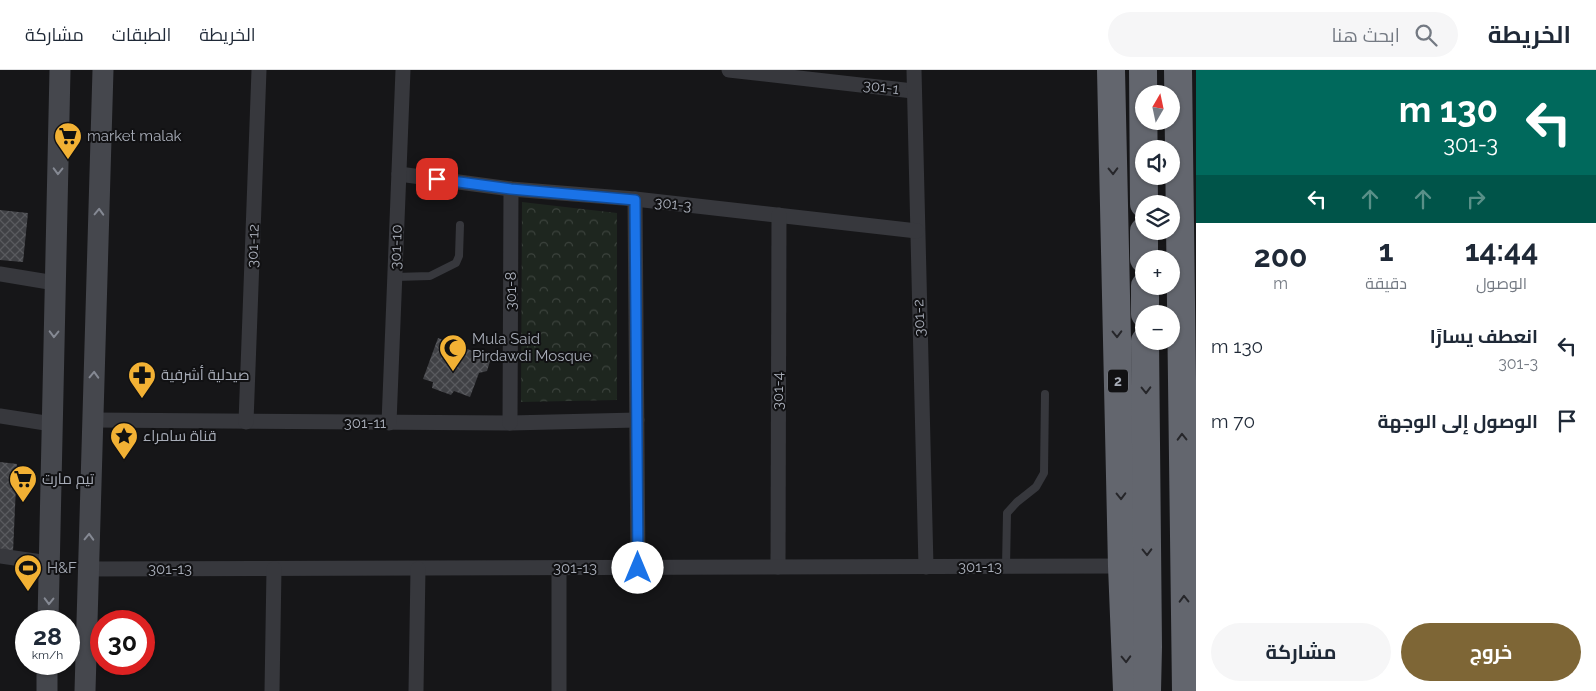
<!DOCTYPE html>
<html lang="ar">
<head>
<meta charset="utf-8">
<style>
	body { margin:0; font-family:Raleway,Cairo,sans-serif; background:#f6f6f7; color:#1f2937; direction:rtl; height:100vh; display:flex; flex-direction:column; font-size:19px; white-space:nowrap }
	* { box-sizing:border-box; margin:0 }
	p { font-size:16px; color:#747a83 }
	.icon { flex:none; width:28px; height:28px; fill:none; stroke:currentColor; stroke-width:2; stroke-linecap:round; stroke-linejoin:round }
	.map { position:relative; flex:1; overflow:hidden; direction:ltr }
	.panel { display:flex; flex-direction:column; background:#fff; width:400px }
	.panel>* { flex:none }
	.top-card { background:#00695c; color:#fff; overflow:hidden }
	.needle { width:32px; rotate:9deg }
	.fabs { position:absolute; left:1135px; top:15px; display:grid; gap:10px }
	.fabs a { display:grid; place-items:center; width:45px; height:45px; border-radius:50%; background:#fff; box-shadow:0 1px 4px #0004; font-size:25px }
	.speed { position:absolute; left:15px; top:540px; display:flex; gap:10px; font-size:25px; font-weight:700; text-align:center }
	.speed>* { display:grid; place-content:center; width:65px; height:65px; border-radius:50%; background:#fff; box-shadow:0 1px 4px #0004; line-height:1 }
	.speed small { font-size:12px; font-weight:400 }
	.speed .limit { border:8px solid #d22; background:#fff; color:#111 }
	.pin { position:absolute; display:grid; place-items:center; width:42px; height:42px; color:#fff; margin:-21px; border-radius:10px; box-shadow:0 2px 8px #0006 }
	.me { position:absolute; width:55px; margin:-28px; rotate:0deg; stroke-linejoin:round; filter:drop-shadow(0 0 4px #0008) }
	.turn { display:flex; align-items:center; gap:18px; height:105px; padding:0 15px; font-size:22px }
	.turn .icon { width:65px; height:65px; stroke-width:2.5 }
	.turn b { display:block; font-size:35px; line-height:42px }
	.lanes { display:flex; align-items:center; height:48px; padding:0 15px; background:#0003; justify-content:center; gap:25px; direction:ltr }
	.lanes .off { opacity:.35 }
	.eta { display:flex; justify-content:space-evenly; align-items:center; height:85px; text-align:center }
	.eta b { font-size:30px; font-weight:700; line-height:35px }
	.cta { display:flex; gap:10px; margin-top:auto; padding:10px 15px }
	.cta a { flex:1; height:58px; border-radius:30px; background:#7e6636; color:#fff; font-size:20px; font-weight:700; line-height:58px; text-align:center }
	.cta a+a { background:#f6f6f7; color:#1f2937 }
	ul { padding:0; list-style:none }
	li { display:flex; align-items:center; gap:15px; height:75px; padding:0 15px }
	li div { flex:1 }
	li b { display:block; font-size:19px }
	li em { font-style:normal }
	header { display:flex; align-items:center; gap:30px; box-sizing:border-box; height:70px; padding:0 25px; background:#fff; border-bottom:1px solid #e0e1e3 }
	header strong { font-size:24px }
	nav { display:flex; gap:28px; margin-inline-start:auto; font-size:18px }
	.search { width:350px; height:45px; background:#f6f6f7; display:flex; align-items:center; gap:12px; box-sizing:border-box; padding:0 18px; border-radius:28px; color:#747a83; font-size:19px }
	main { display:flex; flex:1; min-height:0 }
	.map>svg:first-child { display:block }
	.park { fill:url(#park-crowns) }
	.building { fill:url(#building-cross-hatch) }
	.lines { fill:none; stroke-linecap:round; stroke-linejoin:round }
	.lane { stroke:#37383d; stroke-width:8 }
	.street { stroke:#37383d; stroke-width:15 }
	.secondary { stroke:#45474d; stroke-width:21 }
	.highway { stroke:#63666e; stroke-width:28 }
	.oneway { stroke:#858993 }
	.oneway2 { stroke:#26262a }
	.route-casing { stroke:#114b97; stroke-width:12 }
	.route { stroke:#1a73e8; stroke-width:9 }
	.labels { text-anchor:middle; stroke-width:4; stroke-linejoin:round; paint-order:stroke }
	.shield { fill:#111113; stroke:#7b7e86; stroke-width:1 }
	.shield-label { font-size:14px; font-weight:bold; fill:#a8adb8 }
	.street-label { font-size:15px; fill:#a8adb8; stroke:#111113 }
	.poi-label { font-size:15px; fill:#a8adb8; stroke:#111113; text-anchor:start }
</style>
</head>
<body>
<header>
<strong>الخريطة</strong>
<div class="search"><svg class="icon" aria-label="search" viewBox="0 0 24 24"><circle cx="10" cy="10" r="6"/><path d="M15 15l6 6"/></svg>ابحث هنا</div>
<nav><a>الخريطة</a><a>الطبقات</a><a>مشاركة</a></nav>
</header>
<main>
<section class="panel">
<div class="top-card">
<div class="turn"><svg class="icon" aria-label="left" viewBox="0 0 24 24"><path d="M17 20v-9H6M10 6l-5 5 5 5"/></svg><div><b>130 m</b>301-3</div></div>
<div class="lanes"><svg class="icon" aria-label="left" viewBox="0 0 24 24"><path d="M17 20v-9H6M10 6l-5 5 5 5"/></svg><svg class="icon off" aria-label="ahead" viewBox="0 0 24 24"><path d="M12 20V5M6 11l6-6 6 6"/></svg><svg class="icon off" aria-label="ahead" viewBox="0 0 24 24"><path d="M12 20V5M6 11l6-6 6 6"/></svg><svg class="icon off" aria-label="right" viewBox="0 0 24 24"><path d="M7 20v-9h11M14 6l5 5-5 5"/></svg></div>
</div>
<div class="eta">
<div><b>14:44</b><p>الوصول</p></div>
<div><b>1</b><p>دقيقة</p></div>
<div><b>200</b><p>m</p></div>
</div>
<ul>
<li><svg class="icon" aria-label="left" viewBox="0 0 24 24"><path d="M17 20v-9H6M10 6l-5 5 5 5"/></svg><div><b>انعطف يسارًا</b><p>301-3</p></div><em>130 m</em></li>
<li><svg class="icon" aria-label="arrive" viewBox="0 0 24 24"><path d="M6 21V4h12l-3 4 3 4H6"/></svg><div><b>الوصول إلى الوجهة</b></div><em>70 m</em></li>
</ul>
<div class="cta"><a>خروج</a><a>مشاركة</a></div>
</section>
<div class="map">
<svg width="1196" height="621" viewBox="0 0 1196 621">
	<defs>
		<pattern id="park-crowns" width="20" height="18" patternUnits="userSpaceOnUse" patternTransform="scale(1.25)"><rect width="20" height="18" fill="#1e261f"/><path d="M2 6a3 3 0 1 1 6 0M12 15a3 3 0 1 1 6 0" fill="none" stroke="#3c433d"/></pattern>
		<pattern id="building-cross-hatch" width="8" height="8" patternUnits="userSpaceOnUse" patternTransform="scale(1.25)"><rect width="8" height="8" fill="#404145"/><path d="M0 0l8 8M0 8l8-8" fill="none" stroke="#595a5e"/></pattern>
	</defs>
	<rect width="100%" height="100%" fill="#161618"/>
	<polygon class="park" points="522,132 617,143 617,330 521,332"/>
	<g class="building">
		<polygon points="0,140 28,143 23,192 0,190"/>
		<polygon points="438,268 491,288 487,301 479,303 470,327 454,321 451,325 432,318 433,312 423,309"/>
		<polygon points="0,392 17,394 13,482 0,480"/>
	</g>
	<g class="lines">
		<g class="lane">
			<polyline points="395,207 430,206 456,193 459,186 460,155"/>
			<polyline points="1006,497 1007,443 1017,432 1036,417 1044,403 1045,324"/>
		</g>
		<g class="street">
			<polyline points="729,0 913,21"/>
			<polyline points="914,0 926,497"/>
			<polyline points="399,104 511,119 635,129 917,161"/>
			<polyline points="635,129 638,498"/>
			<polyline points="0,204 55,213"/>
			<polyline points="0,346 52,354"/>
			<polyline points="93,350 510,353 637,350"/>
			<polyline points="246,352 259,0"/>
			<polyline points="389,353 403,0"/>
			<polyline points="510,353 511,119"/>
			<polyline points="0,486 49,493"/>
			<polyline points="778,497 779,145"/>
			<polyline points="559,498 559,621"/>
			<polyline points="88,499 1122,496"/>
			<polyline points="272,621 274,499"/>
			<polyline points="416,621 418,499"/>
		</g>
		<g class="secondary">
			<polyline points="48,551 60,0"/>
			<polyline points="47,621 47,594"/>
			<polyline points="85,621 103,0"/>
		</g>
		<g class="highway">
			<polyline points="1111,0 1122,496 1127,621"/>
			<polyline points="1143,0 1144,134"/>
			<polyline points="1178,0 1186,621"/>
			<polyline points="1144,161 1144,189"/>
			<polyline points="1145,216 1145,244"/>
			<polyline points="1145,271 1148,577 1147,621"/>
		</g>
	</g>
	<defs><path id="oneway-chevron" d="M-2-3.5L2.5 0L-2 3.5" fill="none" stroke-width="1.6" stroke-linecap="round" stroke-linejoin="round" transform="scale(1.25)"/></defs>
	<g class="oneway">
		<use href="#oneway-chevron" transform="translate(58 101) rotate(91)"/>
		<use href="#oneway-chevron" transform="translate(99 142) rotate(-88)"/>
		<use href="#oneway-chevron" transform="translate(54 264) rotate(91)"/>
		<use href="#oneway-chevron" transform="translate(94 305) rotate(-88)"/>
		<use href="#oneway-chevron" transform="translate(89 467) rotate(-88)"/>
		<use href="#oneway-chevron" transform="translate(49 531) rotate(91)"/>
	</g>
	<g class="oneway2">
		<use href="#oneway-chevron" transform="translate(1113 101) rotate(89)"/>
		<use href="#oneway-chevron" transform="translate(1117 264) rotate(89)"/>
		<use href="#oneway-chevron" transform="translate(1146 320) rotate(89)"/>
		<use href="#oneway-chevron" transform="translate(1182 367) rotate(-91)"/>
		<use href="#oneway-chevron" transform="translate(1121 426) rotate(89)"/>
		<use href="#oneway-chevron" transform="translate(1147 482) rotate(89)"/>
		<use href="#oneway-chevron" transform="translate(1184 529) rotate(-91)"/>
		<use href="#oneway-chevron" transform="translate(1126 589) rotate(88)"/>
	</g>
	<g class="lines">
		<g class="route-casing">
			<polyline id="route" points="437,109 511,119 635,130 638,498"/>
		</g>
		<use href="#route" class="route"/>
	</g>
	<defs>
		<g id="supermarket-pin" transform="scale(1.4375)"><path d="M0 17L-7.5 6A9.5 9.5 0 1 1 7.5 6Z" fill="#f2b134" stroke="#111113"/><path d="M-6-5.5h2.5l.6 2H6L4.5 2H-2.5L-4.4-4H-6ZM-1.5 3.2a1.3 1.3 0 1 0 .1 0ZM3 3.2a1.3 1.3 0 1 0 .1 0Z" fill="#111"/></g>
		<g id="mosque-pin" transform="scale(1.4375)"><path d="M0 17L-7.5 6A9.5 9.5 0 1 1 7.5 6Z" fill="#f2b134" stroke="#111113"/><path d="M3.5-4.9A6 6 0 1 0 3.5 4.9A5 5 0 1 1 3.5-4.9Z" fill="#111"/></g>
		<g id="pharmacy-pin" transform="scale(1.4375)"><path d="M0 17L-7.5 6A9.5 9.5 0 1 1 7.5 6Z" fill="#f2b134" stroke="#111113"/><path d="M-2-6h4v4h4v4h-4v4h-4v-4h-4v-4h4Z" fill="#111"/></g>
		<g id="sight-pin" transform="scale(1.4375)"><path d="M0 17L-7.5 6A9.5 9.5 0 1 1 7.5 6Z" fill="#f2b134" stroke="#111113"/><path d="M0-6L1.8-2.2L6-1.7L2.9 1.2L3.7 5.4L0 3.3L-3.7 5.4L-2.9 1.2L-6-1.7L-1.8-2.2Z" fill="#111"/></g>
		<g id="stadium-pin" transform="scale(1.4375)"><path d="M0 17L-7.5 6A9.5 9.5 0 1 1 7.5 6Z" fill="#f2b134" stroke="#111113"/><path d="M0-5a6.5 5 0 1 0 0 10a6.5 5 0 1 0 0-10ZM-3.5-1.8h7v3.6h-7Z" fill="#111"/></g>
	</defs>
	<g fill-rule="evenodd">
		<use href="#supermarket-pin" x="68" y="66"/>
		<use href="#mosque-pin" x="453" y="278"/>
		<use href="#pharmacy-pin" x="142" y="305"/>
		<use href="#sight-pin" x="124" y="366"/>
		<use href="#supermarket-pin" x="23" y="409"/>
		<use href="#stadium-pin" x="28" y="498"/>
	</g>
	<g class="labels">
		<rect class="shield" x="1108" y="299.5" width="20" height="23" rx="4"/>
		<g class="shield-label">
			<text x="1118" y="316">2</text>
		</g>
		<g class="street-label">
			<text transform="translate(881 17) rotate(7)" y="5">301-1</text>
			<text transform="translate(673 134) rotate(6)" y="5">301-3</text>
			<text transform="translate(253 176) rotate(-88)" y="5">301-12</text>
			<text transform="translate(396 177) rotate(-88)" y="5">301-10</text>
			<text transform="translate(511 221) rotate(-90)" y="5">301-8</text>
			<text transform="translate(919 248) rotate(-92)" y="5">301-2</text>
			<text transform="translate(778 321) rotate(-90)" y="5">301-4</text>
			<text x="365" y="358">301-11</text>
			<text x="980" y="502">301-13</text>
			<text x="575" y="503">301-13</text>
			<text x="170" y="504">301-13</text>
		</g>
		<g class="poi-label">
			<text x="87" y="71">market malak</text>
			<text x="472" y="274">Mula Said<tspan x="472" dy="17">Pirdawdi Mosque</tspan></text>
			<text x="161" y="310">صيدلية أشرفية</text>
			<text x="143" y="371">قناة سامراء</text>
			<text x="42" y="414">تیم مارت</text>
			<text x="47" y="503">H&amp;F</text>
		</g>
	</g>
</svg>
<div class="fabs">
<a><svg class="needle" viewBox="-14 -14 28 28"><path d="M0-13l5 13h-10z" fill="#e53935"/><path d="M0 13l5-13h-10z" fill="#747a83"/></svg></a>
<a><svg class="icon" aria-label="sound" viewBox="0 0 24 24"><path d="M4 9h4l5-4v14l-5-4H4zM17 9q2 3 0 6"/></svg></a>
<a><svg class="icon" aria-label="layers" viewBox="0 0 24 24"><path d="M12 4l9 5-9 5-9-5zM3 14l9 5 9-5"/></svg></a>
<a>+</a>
<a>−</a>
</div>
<div class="speed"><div>28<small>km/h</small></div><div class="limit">30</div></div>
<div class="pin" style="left:437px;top:109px;background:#d93025"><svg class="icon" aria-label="arrive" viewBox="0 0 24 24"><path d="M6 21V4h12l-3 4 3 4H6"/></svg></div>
<svg class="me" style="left:638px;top:498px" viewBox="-20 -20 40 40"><circle r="19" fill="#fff"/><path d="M0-13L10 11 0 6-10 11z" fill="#1a73e8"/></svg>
</div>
</main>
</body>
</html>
